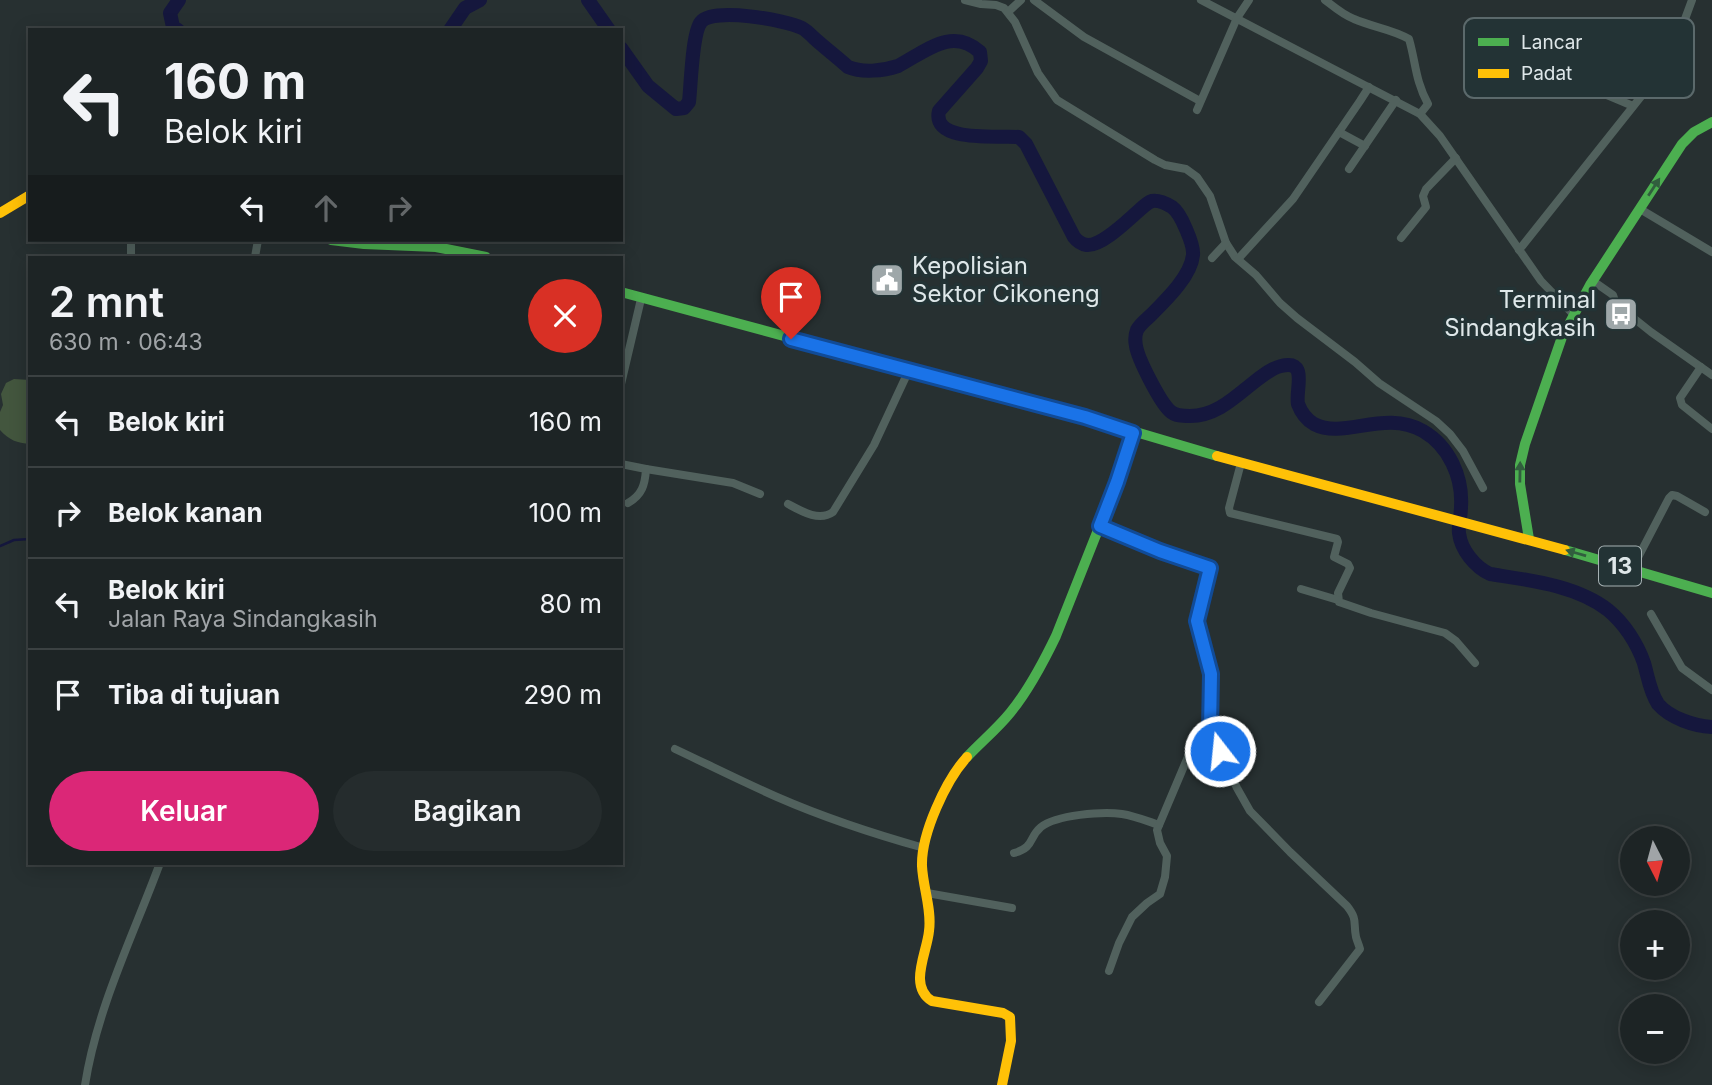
<!DOCTYPE html>
<html lang="id">
<head>
<meta charset="utf-8">
<style>
	body { margin:0; font-family:Inter,sans-serif; background:#252c2d; color:#f1f3f6; height:100vh; display:flex; flex-direction:column; font-size:26px; white-space:nowrap }
	* { box-sizing:border-box; margin:0 }
	p { font-size:23px; color:#a0a4a7 }
	.icon { flex:none; width:38px; height:38px; fill:none; stroke:currentColor; stroke-width:2; stroke-linecap:round; stroke-linejoin:round }
	.map { position:relative; flex:1; overflow:hidden }
	.panel { position:absolute; left:28px; top:256px; width:595px; height:609px; display:flex; flex-direction:column; background:#1d2425; border-radius:0px; box-shadow:0 4px 18px #0003,0 0 0 2px #3b4142 }
	.panel>* { flex:none }
	.guide { position:absolute; left:28px; top:28px; width:595px; height:214px; border-radius:0px; box-shadow:0 4px 18px #0003,0 0 0 2px #3b4142; background:#1d2425; color:#f1f3f6; overflow:hidden }
	.needle { width:46px; rotate:174deg }
	.tools { position:absolute; left:1620px; top:826px; display:grid; gap:14px }
	.tools a { display:grid; place-items:center; width:70px; height:70px; border-radius:50%; background:#1d2425; box-shadow:0 4px 18px #0003,0 0 0 2px #3b4142; font-size:35px }
	.pin { position:absolute; display:grid; place-items:center; width:60px; height:60px; color:#fff; margin:-72px -30px; border-radius:50% 50% 50% 0; rotate:-45deg; box-shadow:0 0 7px #0007 }
	.pin .icon { rotate:45deg }
	.me { position:absolute; width:77px; margin:-38px; rotate:344deg; stroke-linejoin:round; filter:drop-shadow(0 0 5px #0008) }
	.turn { display:flex; align-items:center; gap:24px; height:147px; padding:0 21px; font-size:32px }
	.turn .icon { width:91px; height:91px; stroke-width:2.5 }
	.turn b { display:block; font-size:49px; line-height:60px }
	.lanes { display:flex; align-items:center; height:66px; padding:0 21px; background:#0003; justify-content:center; gap:35px; direction:ltr }
	.lanes .off { opacity:.35 }
	.round { display:grid; place-items:center; flex:none; width:74px; height:74px; border-radius:37px; background:#252c2d }
	.overview { display:flex; align-items:center; justify-content:space-between; height:119px; padding:0 21px }
	h1 { font-size:42px; font-weight:600; line-height:52px }
	.button { display:flex; gap:14px; margin-top:auto; padding:14px 21px }
	.button a { flex:1; height:80px; border-radius:42px; background:#db2777; color:#fff; font-size:28px; font-weight:600; line-height:80px; text-align:center }
	.button a+a { background:#252c2d; color:#f1f3f6 }
	ul { padding:0; list-style:none }
	li { display:flex; align-items:center; gap:21px; height:91px; padding:0 21px; border-top:2px solid #3b4142 }
	li div { flex:1 }
	li b { display:block; font-size:26px }
	li em { font-style:normal }
	.map>svg:first-child { display:block }
	.green { fill:#43563e }
	.lines { fill:none; stroke-linecap:round; stroke-linejoin:round }
	.stream { stroke:#15173d; stroke-width:2.5 }
	.river { stroke:#15173d; stroke-width:14 }
	.street { stroke:#51615d; stroke-width:8 }
	.fast { stroke:#4caf50; stroke-width:10 }
	.slow { stroke:#ffc107; stroke-width:10 }
	.oneway { fill:#315e3e }
	.route-casing { stroke:#114b97; stroke-width:18 }
	.route { stroke:#1a73e8; stroke-width:12 }
	.labels { text-anchor:middle; stroke-width:7; stroke-linejoin:round; paint-order:stroke }
	.shield { fill:#233335; stroke:#a6b1b3; stroke-width:2 }
	.shield-label { font-size:23px; font-weight:bold; fill:#dee7e9 }
	.poi-label { font-size:24px; fill:#dee7e9; stroke:#233335; text-anchor:start }
	.key { fill:#233335; stroke:#5b696b; stroke-width:2 }
	.key-label { font-size:19px; fill:#dee7e9 }
</style>
</head>
<body>
<div class="map">
<svg width="1712" height="1085" viewBox="0 0 1712 1085">
	<rect width="100%" height="100%" fill="#273031"/>
	<path class="green" d="M14 379 30 380V444C17 443 9 440 0 430V412L3 405 1 394 6 383Z"/>
	<g class="lines">
		<polyline class="stream" points="0,546 14,540 30,539"/>
		<g class="river">
			<polyline points="588,0 609,30"/>
			<polyline points="178,30 173,27 170,13 179,0"/>
			<polyline points="450,30 465,8 480,0"/>
			<path d="M621 48 648 86 676 109 684 108 689 102C691 85 692 33 701 22 713 7 786 20 802 28 806 30 811 35 814 38 825 48 837 57 848 67 862 73 883 71 898 66 925 52 952 26 980 52L981 61 977 68 939 111C931 144 1002 135 1019 137L1026 144 1074 237C1077 241 1081 244 1087 245 1101 246 1125 223 1135 214 1140 210 1146 203 1152 201 1158 200 1167 204 1172 207 1179 212 1183 222 1186 229 1189 236 1194 247 1193 255 1191 276 1166 300 1151 315 1147 319 1140 324 1137 330 1135 335 1135 341 1136 346 1138 359 1160 402 1170 411 1175 416 1183 416 1190 416 1218 416 1237 395 1258 379 1265 374 1272 368 1281 366 1309 359 1295 390 1298 404 1301 412 1307 420 1314 424 1344 440 1384 409 1423 431 1449 446 1463 477 1461 507 1461 516 1458 525 1459 533 1461 550 1475 567 1490 574 1528 580 1576 585 1608 610 1624 623 1637 643 1644 663 1648 677 1650 692 1658 704 1670 718 1694 726 1712 727"/>
		</g>
		<g class="street">
			<polyline points="965,0 981,4 996,5 1004,8 1015,22 1038,73 1057,100 1155,160 1165,165 1186,169 1197,177 1210,196 1226,243 1235,257 1256,275 1280,303 1297,318 1355,362 1379,383 1436,421 1450,434 1463,451 1483,488"/>
			<polyline points="1034,0 1084,37 1200,101"/>
			<polyline points="1201,0 1420,114 1440,136 1541,281 1573,314"/>
			<path d="M1325 0C1334 7 1343 15 1354 19 1372 27 1392 29 1409 39 1416 63 1415 80 1428 104L1420 114"/>
			<polyline points="1008,12 1021,0"/>
			<polyline points="1512,55 1633,106"/>
			<polyline points="1197,110 1237,18 1249,0"/>
			<polyline points="1339,132 1365,146"/>
			<polyline points="1349,169 1396,100"/>
			<polyline points="1640,209 1712,252"/>
			<polyline points="1401,238 1426,207 1423,196 1426,189 1456,158"/>
			<polyline points="1519,250 1643,94 1678,38 1692,0"/>
			<polyline points="131,257 131,240"/>
			<polyline points="255,257 258,240"/>
			<polyline points="1212,258 1226,243"/>
			<polyline points="1238,259 1293,199 1360,101 1369,87"/>
			<polyline points="1593,281 1613,295 1616,304 1651,332 1712,375"/>
			<polyline points="1701,367 1680,398 1682,405 1712,429"/>
			<polyline points="621,384 641,299"/>
			<polyline points="1241,463 1229,508 1230,513 1337,539 1338,542 1334,557 1348,564 1350,568 1338,593 1339,602 1371,613 1445,633 1456,641 1475,663"/>
			<path d="M621 464 646 469C645 485 642 495 628 503"/>
			<polyline points="646,469 733,483 760,494"/>
			<path d="M788 504C801 511 819 522 833 512L874 445 909 370"/>
			<path d="M1100 526 1160 551 1210 568 1197 621 1211 674 1210 727 1211 732 1237 788 1250 811 1290 852 1347 906C1358 920 1353 922 1356 937 1357 941 1359 945 1360 949L1319 1002"/>
			<polyline points="1632,569 1669,498 1672,495 1677,496 1705,512"/>
			<polyline points="1301,589 1338,600"/>
			<polyline points="1651,614 1682,668 1712,690"/>
			<path d="M675 749C709 765 743 782 777 797 825 818 874 834 924 848"/>
			<path d="M1014 853C1035 847 1028 838 1041 827 1056 815 1103 811 1122 814 1135 816 1147 821 1159 825"/>
			<polyline points="927,893 1012,908"/>
			<polyline points="1109,971 1119,943 1132,917 1147,903 1160,894 1165,877 1167,856 1160,843 1157,830 1198,733 1202,731 1210,730"/>
			<path d="M85 1085C97 1008 133 936 160 863"/>
		</g>
		<g class="fast">
			<polyline points="331,240 364,244 436,247 486,257"/>
			<polyline points="621,292 1085,417 1217,456"/>
			<polyline points="1529,539 1520,484 1520,465 1525,444 1562,337 1590,285 1682,144 1694,132 1712,122"/>
			<polyline points="1565,550 1712,593"/>
			<path d="M967 757C981 742 997 729 1010 713 1029 690 1043 663 1056 636L1117 482 1133 433"/>
		</g>
		<g class="slow">
			<polyline points="0,213 30,195"/>
			<polyline points="1217,456 1565,550"/>
			<path d="M967 757C946 780 921 834 922 866 923 888 932 909 929 931 927 953 908 986 932 1001L1003 1013 1010 1017 1011 1041 1002 1085"/>
		</g>
	</g>
	<defs><path id="oneway-solid" d="M-6-.8H1V-3.2L6.5 0L1 3.2V.8H-6Z" transform="scale(1.75)"/></defs>
	<g class="oneway">
		<use href="#oneway-solid" transform="translate(1654 187) rotate(-57)"/>
		<use href="#oneway-solid" transform="translate(1520 472) rotate(-89)"/>
		<use href="#oneway-solid" transform="translate(1576 553) rotate(-164)"/>
	</g>
	<g class="lines">
		<g class="route-casing">
			<polyline id="route" points="791,339 1085,417 1133,433 1117,482 1100,526 1160,551 1210,568 1197,621 1211,674 1210,730 1220,751"/>
		</g>
		<use href="#route" class="route"/>
	</g>
	<defs>
		<g id="civic-square" transform="scale(1.75)"><rect x="-9" y="-9" width="18" height="18" rx="4" fill="#9ea7a9" stroke="#233335"/><path d="M-.6-6.5H3V-4.5H.6V-3L4-1V1h2V6H-6V1h2V-1L-.6-3ZM-1.2 2.5V6h2.4V2.5Z" fill="#fff"/></g>
		<g id="bus-square" transform="scale(1.75)"><rect x="-9" y="-9" width="18" height="18" rx="4" fill="#9ea7a9" stroke="#233335"/><path d="M-5-6H5V4H4V6H2V4H-2V6H-4V4H-5ZM-3.5-4V0h7V-4ZM-3.5 1.2v1.5H-2V1.2ZM2 1.2v1.5H3.5V1.2Z" fill="#fff"/></g>
	</defs>
	<g fill-rule="evenodd">
		<use href="#civic-square" x="887" y="280"/>
		<use href="#bus-square" x="1621" y="314"/>
	</g>
	<g class="labels">
		<rect class="shield" x="1599" y="546.5" width="42" height="39" rx="5"/>
		<g class="shield-label">
			<text x="1620" y="574">13</text>
		</g>
		<g class="poi-label">
			<text x="912" y="274">Kepolisian<tspan x="912" dy="28">Sektor Cikoneng</tspan></text>
			<text x="1596" y="308" text-anchor="end">Terminal<tspan x="1596" dy="28">Sindangkasih</tspan></text>
		</g>
	</g>
	<rect x="1464" y="18" width="230" height="80" rx="10" class="key"/>
	<rect x="1478" y="38" width="31" height="8" fill="#4caf50"/>
	<rect x="1478" y="69" width="31" height="9" fill="#ffc107"/>
	<g class="key-label">
		<text x="1521" y="49">Lancar</text>
		<text x="1521" y="80">Padat</text>
	</g>
</svg>
<div class="tools">
<a><svg class="needle" viewBox="-14 -14 28 28"><path d="M0-13l5 13h-10z" fill="#e53935"/><path d="M0 13l5-13h-10z" fill="#a0a4a7"/></svg></a>
<a>+</a>
<a>−</a>
</div>
<div class="pin" style="left:791px;top:339px;background:#d93025"><svg class="icon" aria-label="arrive" viewBox="0 0 24 24"><path d="M6 21V4h12l-3 4 3 4H6"/></svg></div>
<svg class="me" style="left:1220px;top:751px" viewBox="-20 -20 40 40"><circle r="17" fill="#1a73e8" stroke="#fff" stroke-width="3"/><path d="M0-11L8 9 0 5-8 9z" fill="#fff"/></svg>
<div class="guide">
<div class="turn"><svg class="icon" aria-label="left" viewBox="0 0 24 24"><path d="M17 20v-9H6M10 6l-5 5 5 5"/></svg><div><b>160 m</b>Belok kiri</div></div>
<div class="lanes"><svg class="icon" aria-label="left" viewBox="0 0 24 24"><path d="M17 20v-9H6M10 6l-5 5 5 5"/></svg><svg class="icon off" aria-label="ahead" viewBox="0 0 24 24"><path d="M12 20V5M6 11l6-6 6 6"/></svg><svg class="icon off" aria-label="right" viewBox="0 0 24 24"><path d="M7 20v-9h11M14 6l5 5-5 5"/></svg></div>
</div>
<section class="panel">
<div class="overview"><div><h1>2 mnt</h1><p>630 m · 06:43</p></div><a class="round" style="background:#d93025;color:#fff"><svg class="icon" aria-label="close" viewBox="0 0 24 24"><path d="M6 6l12 12M18 6L6 18"/></svg></a></div>
<ul>
<li><svg class="icon" aria-label="left" viewBox="0 0 24 24"><path d="M17 20v-9H6M10 6l-5 5 5 5"/></svg><div><b>Belok kiri</b></div><em>160 m</em></li>
<li><svg class="icon" aria-label="right" viewBox="0 0 24 24"><path d="M7 20v-9h11M14 6l5 5-5 5"/></svg><div><b>Belok kanan</b></div><em>100 m</em></li>
<li><svg class="icon" aria-label="left" viewBox="0 0 24 24"><path d="M17 20v-9H6M10 6l-5 5 5 5"/></svg><div><b>Belok kiri</b><p>Jalan Raya Sindangkasih</p></div><em>80 m</em></li>
<li><svg class="icon" aria-label="arrive" viewBox="0 0 24 24"><path d="M6 21V4h12l-3 4 3 4H6"/></svg><div><b>Tiba di tujuan</b></div><em>290 m</em></li>
</ul>
<div class="button"><a>Keluar</a><a>Bagikan</a></div>
</section>
</div>
</body>
</html>
